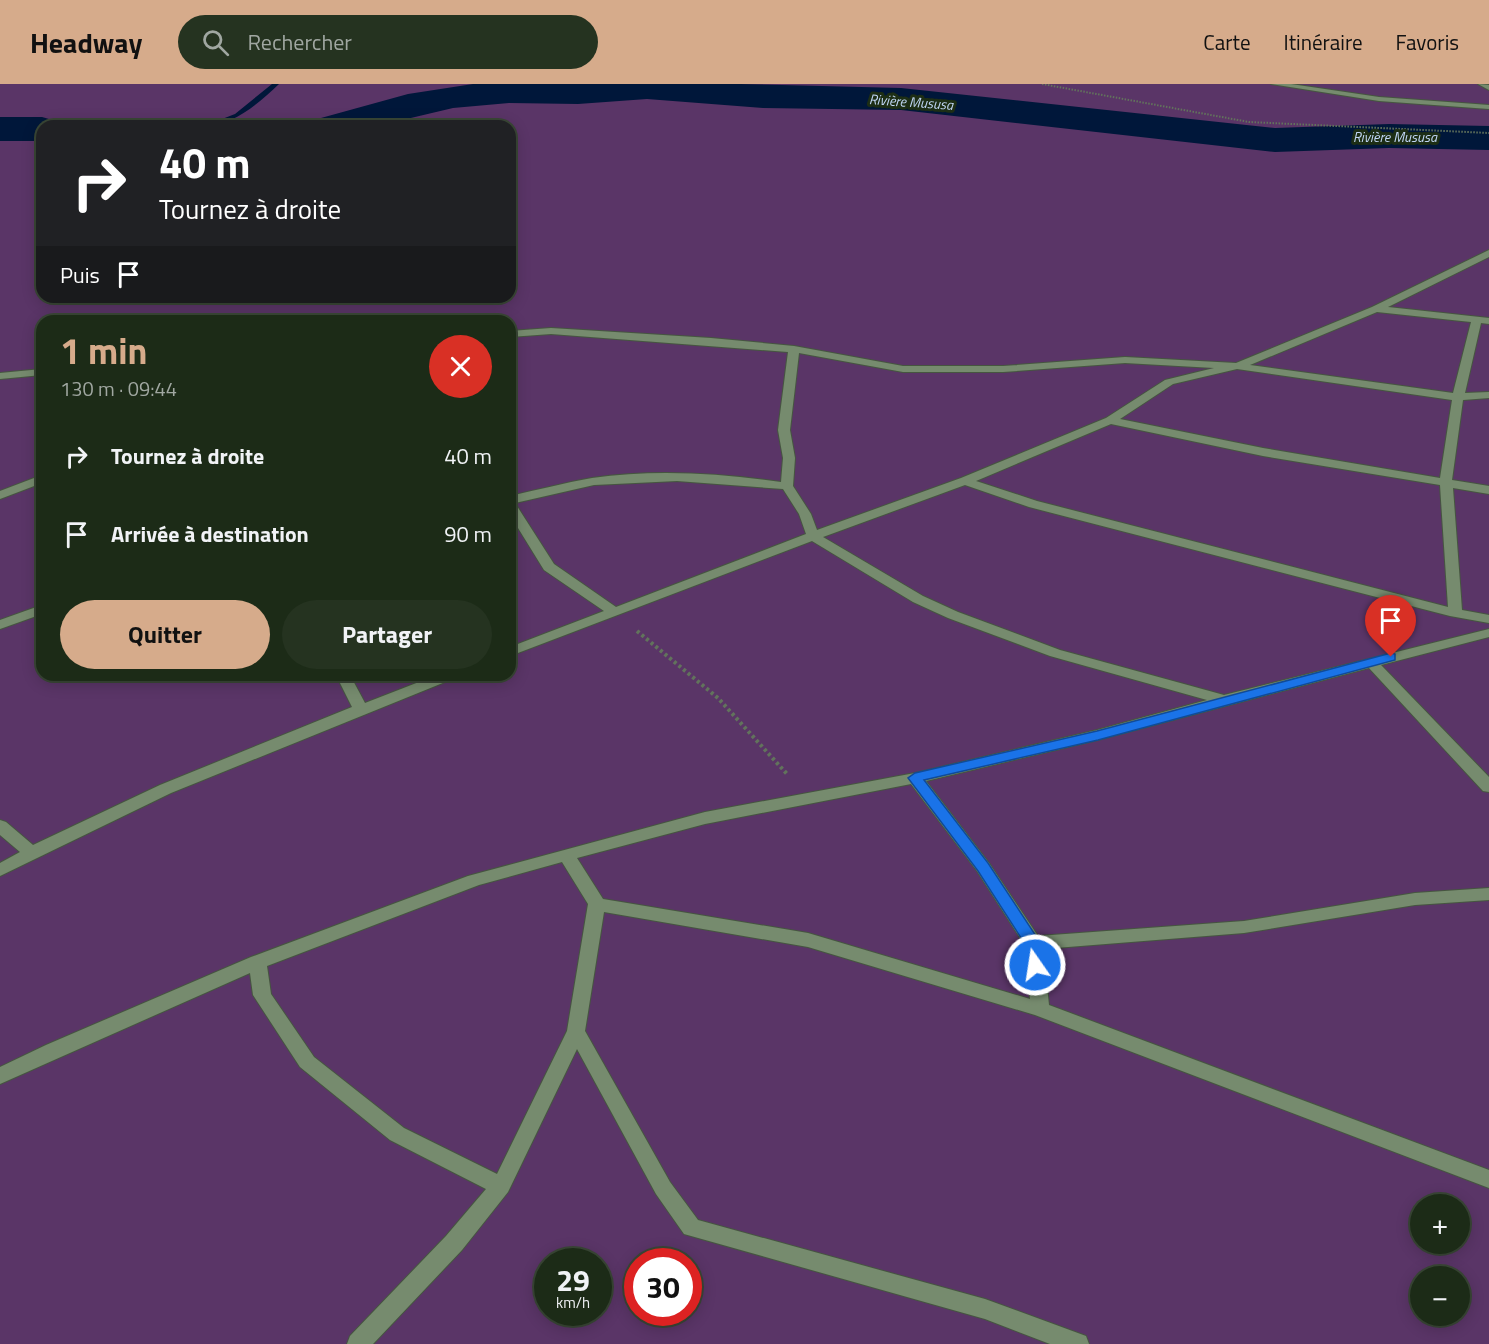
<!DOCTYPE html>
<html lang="fr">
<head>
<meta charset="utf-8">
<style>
	body { margin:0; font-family:"Titillium Web",sans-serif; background:#253320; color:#f1f3f6; height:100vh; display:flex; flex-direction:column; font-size:22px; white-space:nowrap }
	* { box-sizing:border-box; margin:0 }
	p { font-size:20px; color:#a0a7a1 }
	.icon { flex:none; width:33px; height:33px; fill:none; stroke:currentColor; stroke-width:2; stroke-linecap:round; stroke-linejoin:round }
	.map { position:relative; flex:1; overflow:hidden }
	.panel { position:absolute; left:36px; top:231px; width:480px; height:366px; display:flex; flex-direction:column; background:#1c2b17; border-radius:18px; box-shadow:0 3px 15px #0003,0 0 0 2px #3a4736 }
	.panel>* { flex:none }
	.top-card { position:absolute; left:36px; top:36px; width:480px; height:183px; border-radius:18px; box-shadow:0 3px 15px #0003,0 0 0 2px #3a4736; background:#202124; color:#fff; overflow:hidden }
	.controls { position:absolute; left:1410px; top:1110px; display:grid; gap:12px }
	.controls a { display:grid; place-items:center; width:60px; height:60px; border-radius:50%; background:#1c2b17; box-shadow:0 3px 15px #0003,0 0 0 2px #3a4736; font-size:30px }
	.speed { position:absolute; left:534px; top:1164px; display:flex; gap:12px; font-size:30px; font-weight:700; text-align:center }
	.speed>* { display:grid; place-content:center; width:78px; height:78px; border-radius:50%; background:#1c2b17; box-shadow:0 3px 15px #0003,0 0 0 2px #3a4736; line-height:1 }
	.speed small { font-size:15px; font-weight:400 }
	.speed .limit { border:9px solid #d22; background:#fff; color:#111 }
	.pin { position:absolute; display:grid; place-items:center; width:51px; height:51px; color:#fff; margin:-62px -26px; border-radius:50% 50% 50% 0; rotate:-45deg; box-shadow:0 0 6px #0007 }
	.pin .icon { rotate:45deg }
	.me { position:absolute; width:66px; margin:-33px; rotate:347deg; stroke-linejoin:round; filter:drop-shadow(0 0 4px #0008) }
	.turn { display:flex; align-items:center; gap:21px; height:126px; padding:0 24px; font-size:27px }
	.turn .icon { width:78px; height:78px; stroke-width:2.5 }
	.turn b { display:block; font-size:42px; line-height:51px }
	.then { display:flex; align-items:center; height:57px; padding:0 24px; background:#0003; gap:12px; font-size:22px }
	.round { display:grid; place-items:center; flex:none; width:63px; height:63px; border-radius:32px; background:#253320 }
	.head { display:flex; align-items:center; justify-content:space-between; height:102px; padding:0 24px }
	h1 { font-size:36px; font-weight:700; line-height:45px; color:#d6ab8b }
	.cta { display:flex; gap:12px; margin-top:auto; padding:12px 24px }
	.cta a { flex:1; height:69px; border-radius:36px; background:#d6ab8b; color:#111; font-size:24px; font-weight:700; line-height:69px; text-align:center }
	.cta a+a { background:#253320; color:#f1f3f6 }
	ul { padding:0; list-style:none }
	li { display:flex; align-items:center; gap:18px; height:78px; padding:0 24px }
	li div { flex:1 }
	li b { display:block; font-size:22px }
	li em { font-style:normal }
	header { display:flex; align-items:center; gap:36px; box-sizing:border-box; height:84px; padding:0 30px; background:#d6ab8b; color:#111 }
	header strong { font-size:28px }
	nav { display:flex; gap:33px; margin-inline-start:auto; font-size:21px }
	.search { width:420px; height:54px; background:#253320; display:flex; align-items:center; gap:15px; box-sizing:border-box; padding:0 21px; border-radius:33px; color:#a0a7a1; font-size:22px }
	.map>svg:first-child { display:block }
	.green { fill:#5a3567; fill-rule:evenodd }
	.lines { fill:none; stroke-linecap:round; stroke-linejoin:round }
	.stream { fill:#00173a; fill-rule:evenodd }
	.river { fill:#00173a; fill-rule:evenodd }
	.minor-casing { stroke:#465640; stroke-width:2 }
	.path-far1 { stroke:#62735c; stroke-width:2; stroke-dasharray:1.5 1.5; stroke-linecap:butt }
	.path { stroke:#62735c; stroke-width:4; stroke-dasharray:3 3; stroke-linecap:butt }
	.minor { fill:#768b6e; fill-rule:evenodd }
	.route { fill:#1a73e8; stroke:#114b97; stroke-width:1.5 }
	.labels { text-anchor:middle; stroke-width:6; stroke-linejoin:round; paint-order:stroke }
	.far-water-label { font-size:14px; font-style:italic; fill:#c1d7f6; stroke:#1d2e15 }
</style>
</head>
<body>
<header>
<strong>Headway</strong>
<div class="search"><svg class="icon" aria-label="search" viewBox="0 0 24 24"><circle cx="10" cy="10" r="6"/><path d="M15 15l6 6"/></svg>Rechercher</div>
<nav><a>Carte</a><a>Itinéraire</a><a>Favoris</a></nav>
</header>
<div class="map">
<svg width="1489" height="1260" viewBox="0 0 1489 1260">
	<rect width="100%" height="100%" fill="#26391f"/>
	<path class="green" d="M0 0H1489V1260H0ZM42 42H510V213H42ZM42 237H510V591H42ZM1420 1120H1460V1160H1420ZM548 1178H598V1228H548ZM638 1178H688V1228H638ZM1420 1192H1460V1232H1420Z"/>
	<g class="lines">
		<path class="stream" d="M272 0H279C259 19 233 42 204 42L235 30Z"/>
		<g class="river">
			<polygon points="473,0 740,0 901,4 1275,44 1389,40 1489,42 1489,66 1389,64 1275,68 901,26 763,24 647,15 578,20 509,19 453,24 377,42 315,42 321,34 408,10"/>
			<polygon points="0,33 42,33 56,37 60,42 42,42 42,57 0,57"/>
		</g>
		<g class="minor-casing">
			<g id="minor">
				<polygon points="1271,0 1291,0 1379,13 1489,21 1489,25 1379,17"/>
				<polygon points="1478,0 1489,1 1489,6"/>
				<path d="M1489 166V173L1388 223 1489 234V240L1481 239 1465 309 1489 308V314L1463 316 1452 396 1489 402V410L1453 404 1462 526 1489 531V539L1450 532 1029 423 965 401 823 453 923 512 958 528 1060 566 1224 611 1489 545V553L1381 581 1489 693V708L1483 707 1369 584 1098 656 926 697 989 779 1038 852 1244 837 1415 809 1489 804V816L1415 821 1244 849 1043 865 1049 921 1489 1086V1104L1035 931 808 863 604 828 585 947 670 1098 698 1136 985 1215 1086 1252 1089 1260H1050L985 1235 684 1150 656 1110 577 965 508 1108 462 1166 373 1260H347L350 1252 446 1152 486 1105 390 1056 300 983 253 911 250 889 0 1000V983L46 961 251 873 468 792 705 728 915 689 1097 646 1207 616 1050 572 948 534 913 518 812 457 510 572V563L604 527 544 486 510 431V412C537 406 564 399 592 394 654 385 719 389 781 398L783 374 778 346 788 268 551 250 510 253V247L551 244 711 254 794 262 903 282H1003L1125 273 1236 279 1372 223ZM1377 228 1471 238 1453 309 1250 281ZM799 269 903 288H1003L1125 279 1214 284 1165 296 1106 334 961 394 817 446 811 430 793 402 795 374 790 346ZM1237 285 1452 316 1440 394 1263 364 1120 335 1173 300ZM1111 340 1263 372 1440 401 1448 523 1037 417 976 397ZM677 397 783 405 799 430 806 450 616 523 554 480 515 419 594 401ZM911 700 977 787 1024 860 1030 915 808 849 603 815 577 774 705 740ZM562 778 588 820 567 947 497 1090 404 1044 314 973 271 910 267 882 479 801Z"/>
				<polygon points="42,285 42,291 0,295 0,289"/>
				<polygon points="42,391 42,399 0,415 0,407"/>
				<polygon points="42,521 42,530 0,545 0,536"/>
				<polygon points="336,591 350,591 365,619 437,591 457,591 455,594 171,709 0,792 0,779 20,768 0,751 0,736 6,738 33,761 160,701 352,623"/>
			</g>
		</g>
		<polyline class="path-far1" points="1042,0 1249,38 1489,49"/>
		<polyline class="path" points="637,547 718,614 787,690"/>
		<use href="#minor" class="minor"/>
	</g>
	<polygon class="route" points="1391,569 1395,570 1395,576 1098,656 924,696 988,779 1038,855 1043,881 1035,887 1027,881 1025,860 978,787 908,694 915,689 1097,647"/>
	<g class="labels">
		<g class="far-water-label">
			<text transform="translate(911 18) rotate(4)" y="5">Rivière Mususa</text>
			<text x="1395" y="58">Rivière Mususa</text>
		</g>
	</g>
</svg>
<div class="controls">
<a>+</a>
<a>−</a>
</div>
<div class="speed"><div>29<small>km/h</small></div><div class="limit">30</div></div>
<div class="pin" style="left:1391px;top:573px;background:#d93025"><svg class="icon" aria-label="arrive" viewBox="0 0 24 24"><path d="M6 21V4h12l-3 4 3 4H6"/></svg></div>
<svg class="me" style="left:1035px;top:881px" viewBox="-20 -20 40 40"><circle r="17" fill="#1a73e8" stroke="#fff" stroke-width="3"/><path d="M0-11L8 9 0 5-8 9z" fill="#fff"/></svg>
<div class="top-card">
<div class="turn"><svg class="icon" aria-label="right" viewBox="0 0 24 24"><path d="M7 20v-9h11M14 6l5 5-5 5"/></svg><div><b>40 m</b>Tournez à droite</div></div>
<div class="then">Puis<svg class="icon" aria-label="arrive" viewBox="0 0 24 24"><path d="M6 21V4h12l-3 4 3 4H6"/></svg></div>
</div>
<section class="panel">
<div class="head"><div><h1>1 min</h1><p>130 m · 09:44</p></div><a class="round" style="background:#d93025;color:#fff"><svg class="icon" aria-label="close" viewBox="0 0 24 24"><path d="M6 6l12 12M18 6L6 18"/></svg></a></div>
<ul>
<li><svg class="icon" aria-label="right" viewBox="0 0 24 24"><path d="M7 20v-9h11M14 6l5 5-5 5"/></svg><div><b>Tournez à droite</b></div><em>40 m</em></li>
<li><svg class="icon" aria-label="arrive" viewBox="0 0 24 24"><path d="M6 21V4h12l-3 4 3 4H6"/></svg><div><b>Arrivée à destination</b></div><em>90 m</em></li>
</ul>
<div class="cta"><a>Quitter</a><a>Partager</a></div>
</section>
</div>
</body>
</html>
